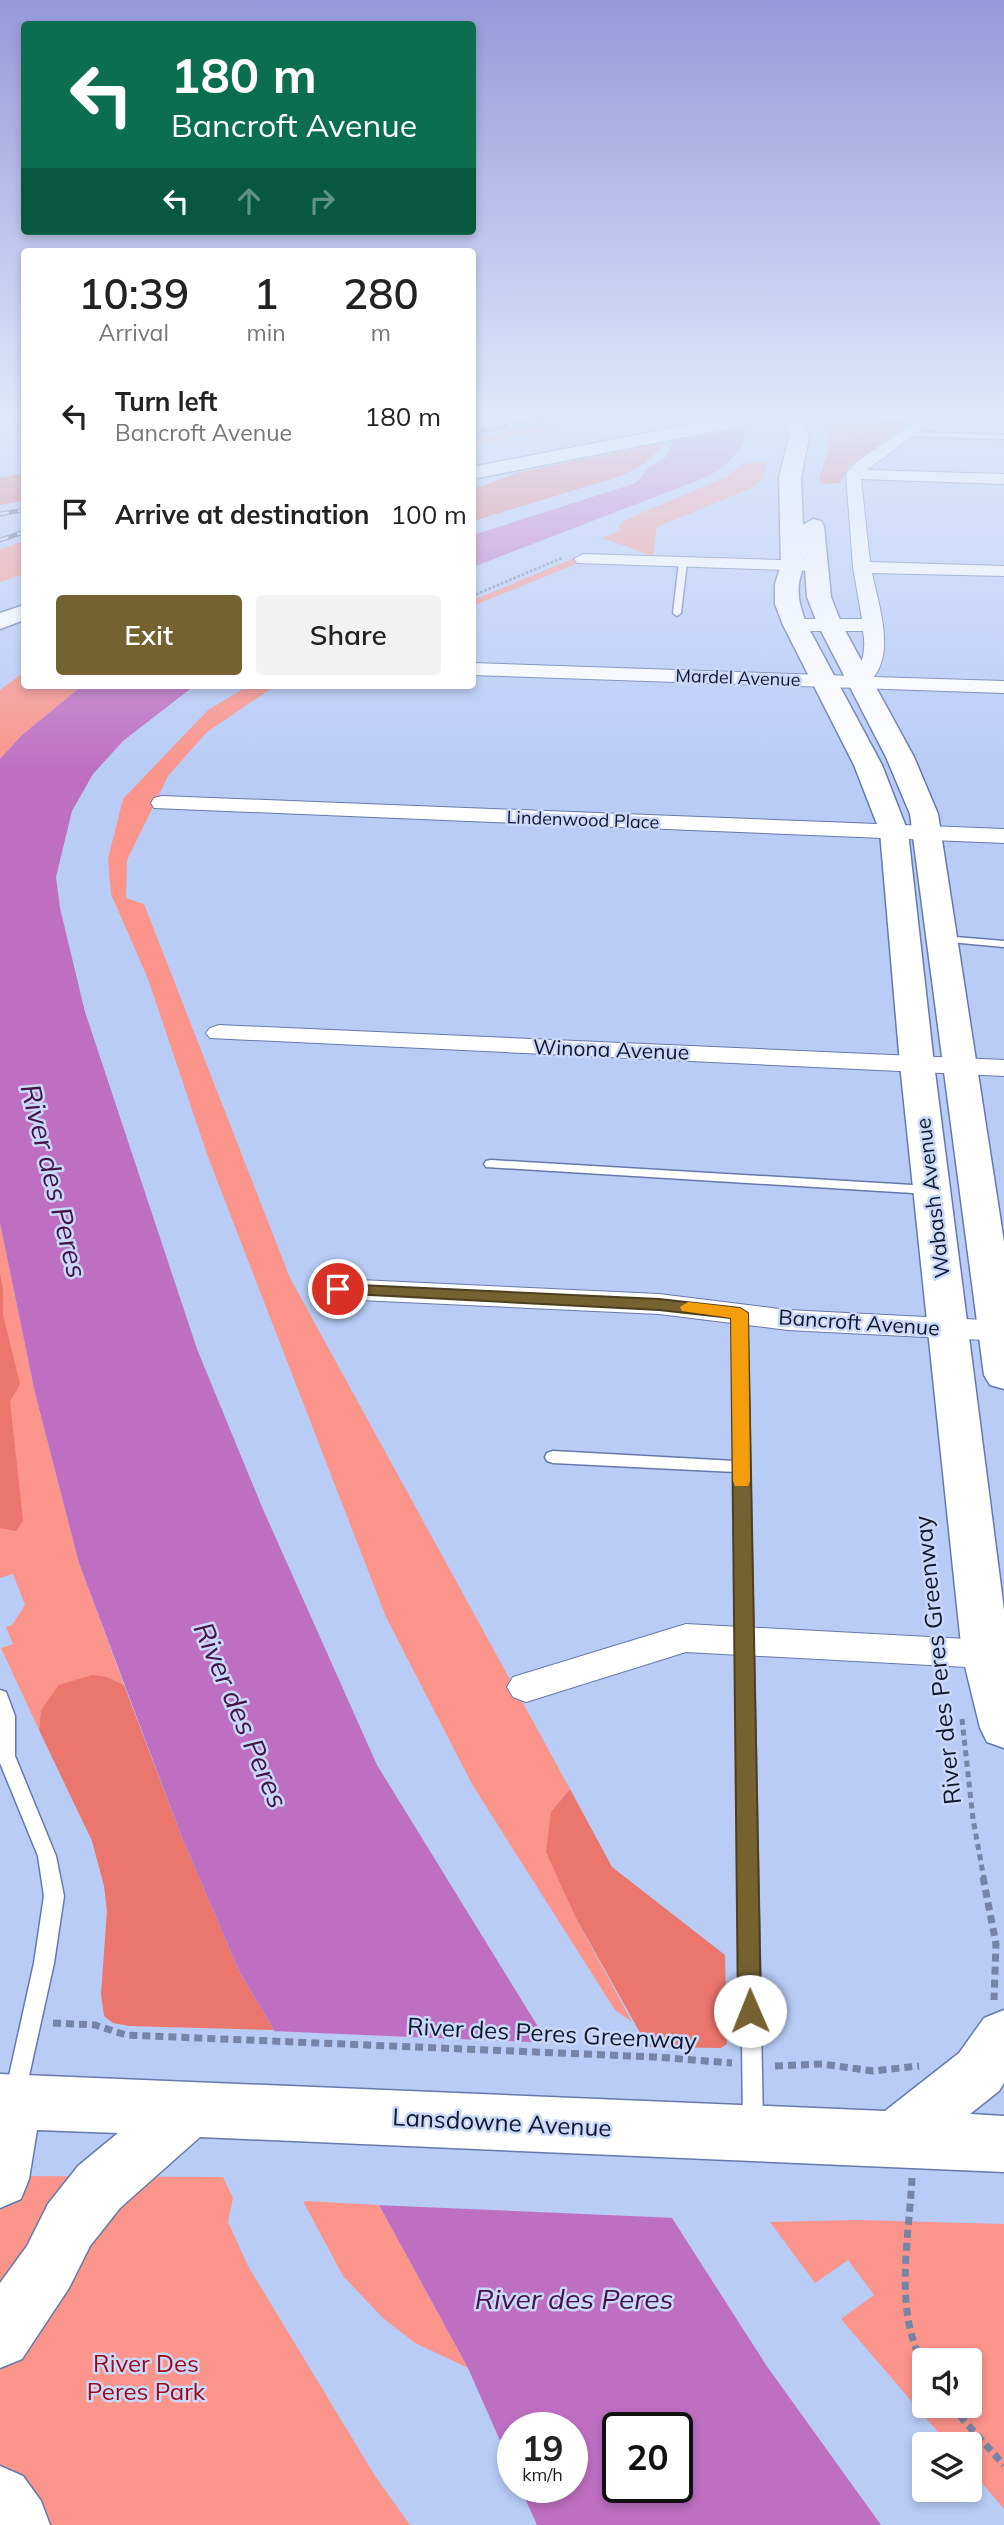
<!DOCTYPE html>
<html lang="en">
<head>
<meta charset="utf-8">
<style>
	body { margin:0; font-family:Mulish,sans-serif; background:#f2f2f2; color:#222; height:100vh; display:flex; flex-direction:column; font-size:26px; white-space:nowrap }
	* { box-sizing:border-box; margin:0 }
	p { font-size:23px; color:#767676 }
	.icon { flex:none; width:38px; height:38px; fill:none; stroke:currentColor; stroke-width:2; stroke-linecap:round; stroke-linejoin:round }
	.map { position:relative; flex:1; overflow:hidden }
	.sheet { position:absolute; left:21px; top:248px; width:455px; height:441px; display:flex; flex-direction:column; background:#fff; border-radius:7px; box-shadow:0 4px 10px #0003 }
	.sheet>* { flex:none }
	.banner { position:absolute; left:21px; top:21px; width:455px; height:214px; border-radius:7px; box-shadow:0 4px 10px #0003; background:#0b6e4f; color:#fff; overflow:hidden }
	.buttons { position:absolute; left:912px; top:2348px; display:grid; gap:14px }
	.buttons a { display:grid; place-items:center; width:70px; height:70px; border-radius:7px; background:#fff; box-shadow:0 4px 10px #0003; font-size:35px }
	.speed { position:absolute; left:497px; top:2412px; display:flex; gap:14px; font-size:35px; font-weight:700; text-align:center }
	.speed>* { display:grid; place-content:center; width:91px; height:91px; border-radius:50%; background:#fff; box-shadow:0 4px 10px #0003; line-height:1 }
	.speed small { font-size:18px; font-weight:400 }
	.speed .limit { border:4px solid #111; border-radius:10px; background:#fff; color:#111 }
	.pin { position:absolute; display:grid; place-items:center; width:60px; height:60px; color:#fff; margin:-30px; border:4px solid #fff; border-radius:50%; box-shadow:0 2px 7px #0007 }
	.me { position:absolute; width:77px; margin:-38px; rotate:359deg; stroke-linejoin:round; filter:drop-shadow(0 0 5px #0008) }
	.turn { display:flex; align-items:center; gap:24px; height:147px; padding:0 35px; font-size:32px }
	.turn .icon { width:91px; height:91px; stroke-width:2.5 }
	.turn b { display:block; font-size:49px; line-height:60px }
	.lanes { display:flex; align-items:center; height:66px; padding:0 35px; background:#0003; justify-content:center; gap:35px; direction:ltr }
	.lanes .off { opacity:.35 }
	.eta { display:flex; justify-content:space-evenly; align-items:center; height:119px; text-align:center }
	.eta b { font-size:42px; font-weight:600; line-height:49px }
	.primary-button { display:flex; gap:14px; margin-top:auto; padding:14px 35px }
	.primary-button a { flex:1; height:80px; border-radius:7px; background:#766130; color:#fff; font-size:28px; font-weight:600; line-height:80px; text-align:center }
	.primary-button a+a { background:#f2f2f2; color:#222 }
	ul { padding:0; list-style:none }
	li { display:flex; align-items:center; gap:21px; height:98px; padding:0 35px }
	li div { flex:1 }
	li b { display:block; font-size:26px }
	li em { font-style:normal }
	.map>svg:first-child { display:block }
	.built { fill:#a6c0fc }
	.green { fill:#fb948b; fill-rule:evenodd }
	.forest { fill:#eb766d }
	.water { fill:#bf6fc2; fill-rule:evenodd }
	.pier { fill:#b8ccf6 }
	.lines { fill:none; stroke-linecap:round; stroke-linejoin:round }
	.service-casing { stroke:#657aab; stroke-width:3 }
	.minor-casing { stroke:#657aab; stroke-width:2 }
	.secondary-casing { stroke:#657aab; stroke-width:3 }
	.motorway-casing { stroke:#657aab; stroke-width:3 }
	.path-far2 { stroke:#7685a6; stroke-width:2.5; stroke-dasharray:2.5 2; stroke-linecap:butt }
	.path-far1 { stroke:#7685a6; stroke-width:5; stroke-dasharray:6 4.5; stroke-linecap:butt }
	.path { stroke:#7685a6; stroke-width:7; stroke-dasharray:8 5; stroke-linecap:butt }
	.service { fill:#fff; fill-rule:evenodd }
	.minor { fill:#fff; fill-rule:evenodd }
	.secondary { fill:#fff; fill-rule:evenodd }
	.motorway { fill:#fff; fill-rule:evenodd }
	.rail-casing { stroke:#505d78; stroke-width:4.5 }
	.rail { stroke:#cad9f9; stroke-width:2.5; stroke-dasharray:9; stroke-linecap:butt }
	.route { fill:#766130; stroke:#4d3f1f; stroke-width:2 }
	.slow { fill:#f59e0b }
	.labels { text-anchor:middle; stroke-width:5; stroke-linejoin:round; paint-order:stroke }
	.far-street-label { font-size:18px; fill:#10182b; stroke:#cad9f9 }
	.street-label { font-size:21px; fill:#10182b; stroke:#cad9f9 }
	.near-street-label { font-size:24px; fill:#10182b; stroke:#cad9f9 }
	.near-park-label { font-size:24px; fill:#9e0616; stroke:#cad9f9 }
	.near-water-label { font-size:28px; font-style:italic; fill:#451247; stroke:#cad9f9 }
</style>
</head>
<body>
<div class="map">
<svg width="1004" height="2525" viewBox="0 0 1004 2525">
	<rect width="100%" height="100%" fill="#b8ccf6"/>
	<polygon class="built" points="473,417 581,417 473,439"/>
	<g class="green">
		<polygon points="581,417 615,417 473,445 473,439"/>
		<polygon points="821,417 882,417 883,419 865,436 829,447 826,432 820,422 824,421"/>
		<polygon points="768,461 763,477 754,487 657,527 653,556 602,538 621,530 619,527 623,521 726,477 742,464"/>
		<polygon points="24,541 24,574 0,582 0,549"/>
		<polygon points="579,556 578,563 473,606 473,600"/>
		<polygon points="24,672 24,686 82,686 22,735 0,759 0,690"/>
		<polygon points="248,686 275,686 207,732 168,776 127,860 126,898 144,904 290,1278 570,1789 551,1812 576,1918 632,2022 615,2010 473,1786 386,1617 208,1157 148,979 111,894 108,859 123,799 208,710"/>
		<polygon points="0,1223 35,1393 79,1563 124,1685 107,1677 41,1710 39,1730 1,1648 13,1644 6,1627 12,1625 25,1605 13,1574 0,1578"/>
		<polygon points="0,2176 223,2177 233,2198 228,2222 248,2266 375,2476 410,2525 0,2525"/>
		<polygon points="303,2201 379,2205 468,2368 415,2343 383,2318 343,2276"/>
		<path d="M858 2220 1004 2224V2509L970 2469V2445H949L841 2319 874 2295 848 2260 815 2283 770 2222ZM924 2361H970V2406H924Z"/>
	</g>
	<g class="forest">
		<polygon points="882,417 918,417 849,466 840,483 823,484 819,480 829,447 865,436 870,424 882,419"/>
		<path d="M664 443C652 460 638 469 618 477L473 521V489L520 472Z"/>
		<polygon points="24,473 24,501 0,505 0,478"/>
		<polygon points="0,1274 3,1290 3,1315 20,1384 10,1401 23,1521 16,1531 0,1528"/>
		<polygon points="92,1675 107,1677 124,1685 181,1835 239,1971 274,2030 129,2026 113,2023 104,2016 101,1994 107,1911 104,1886 92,1841 39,1730 41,1710 59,1685"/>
		<polygon points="570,1789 612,1867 725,1955 727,2044 721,2048 648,2047 576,1918 546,1852 551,1812"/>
	</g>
	<g class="water">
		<path d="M681 421 746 427C745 452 728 463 709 476L473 567V535L636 483 648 468 666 457Z"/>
		<path d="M82 686H194L123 741 93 774 72 811 56 877 60 908 85 1012 197 1349 262 1507 377 1765 548 2043 672 2218 766 2365 881 2525H537L520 2487H572V2427H513V2470L468 2368 379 2205 316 2091 274 2030 239 1971 181 1835 79 1563 35 1393 0 1223V759L22 735ZM618 2427H677V2487H618Z"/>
	</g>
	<g class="pier">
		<polygon points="675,417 744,417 749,427 667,442 677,421"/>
		<polygon points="271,2031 553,2043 676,2218 375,2205 313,2093"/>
	</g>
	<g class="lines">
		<g class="service-casing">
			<g id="service">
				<polygon points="907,432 1004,435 1004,439 904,436 903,434"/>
				<polygon points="683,559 687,562 681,613 677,616 673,613 679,562"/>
				<polygon points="943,936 1004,941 1004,947 939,941 937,939"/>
				<polygon points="491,1160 929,1186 936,1190 929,1194 486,1167 484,1164 486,1161"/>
				<polygon points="740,1308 747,1313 763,2124 760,2131 753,2134 746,2131 743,2124 735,1472 553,1463 547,1461 545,1457 547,1453 553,1451 735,1461 733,1313"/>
				<polygon points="0,1690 6,1692 15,1716 15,1756 56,1856 64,1896 54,1963 25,2094 22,2101 15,2104 8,2101 5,2094 34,1963 44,1896 38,1856 0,1763"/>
			</g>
		</g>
		<g class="minor-casing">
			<g id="minor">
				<path d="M921 417H938L867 470 1004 474V484L861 479 870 562 1004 566V576L872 573C878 604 895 649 874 677L1004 681V693L472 675V663L853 676C864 663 866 648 863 631H795L786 625 795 619H862L853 567 846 474 854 464Z"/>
				<polygon points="583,554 816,561 825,566 816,571 577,563 574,559"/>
				<polygon points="162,796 1004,829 1004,843 154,808 151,803 154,798"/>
				<polygon points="219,1025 1004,1060 1004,1076 210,1038 206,1033 210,1028"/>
				<polygon points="338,1279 659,1294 788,1310 1004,1321 1004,1341 788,1330 659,1314 338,1299 327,1296 323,1289 327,1282"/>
				<polygon points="686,1624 1004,1641 1004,1669 686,1652 526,1702 513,1697 507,1687 513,1677"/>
			</g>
		</g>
		<g class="secondary-casing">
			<g id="secondary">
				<path d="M782 417H802L809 437 801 478 803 525 813 519 821 521 824 526 831 597 842 625 914 757 938 814 1004 1242V1389L990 1385 984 1375 910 814 886 757 818 625 807 597 804 555C805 566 800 574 799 584 797 599 802 612 807 625L882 765 908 832 934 1064 1004 1610V1748L987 1742 980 1728 962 1654 900 1064 880 832 854 765 783 625 775 604V584L781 565 779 478 789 437Z"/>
				<polygon points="1004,2010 1004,2083 999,2091 970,2114 1004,2116 1004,2172 200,2137 120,2208 90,2246 69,2288 22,2359 0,2368 0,2283 27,2246 48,2204 78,2166 118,2133 37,2130 29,2179 21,2199 0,2208 0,2074 885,2111 959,2053 984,2018"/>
				<polygon points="0,2466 23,2476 41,2501 50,2525 0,2525"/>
			</g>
		</g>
		<g class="motorway-casing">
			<g id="motorway">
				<polygon points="728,417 766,417 763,421 756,423 472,479 472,467"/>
				<polygon points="24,605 24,620 0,629 0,613"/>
			</g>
		</g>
		<g class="path-far2">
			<polyline points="0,425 24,429"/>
			<polyline points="472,596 562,558"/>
		</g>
		<polyline class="path-far1" points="962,1719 973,1819 984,1879"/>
		<g class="path">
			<polyline points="983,1877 996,1944 994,2000"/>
			<polyline points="53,2023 95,2025 126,2035 656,2057 732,2063"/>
			<polyline points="775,2066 822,2064 873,2071 919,2066"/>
			<path d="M912 2178C909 2240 893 2310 924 2366"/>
			<polyline points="951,2406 1004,2465"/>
		</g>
		<use href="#service" class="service"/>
		<use href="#minor" class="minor"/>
		<use href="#secondary" class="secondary"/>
		<use href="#motorway" class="motorway"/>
		<g class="rail-casing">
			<g id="rail">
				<polyline points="472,432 558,417"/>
				<polyline points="0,514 24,510"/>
				<polyline points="0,540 24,532"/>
			</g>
		</g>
		<use href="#rail" class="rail"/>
	</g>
	<linearGradient id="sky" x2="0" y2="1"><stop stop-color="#9798d9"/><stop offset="0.54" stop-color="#dfe8fb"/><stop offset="1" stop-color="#dfe8fb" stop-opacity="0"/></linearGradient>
	<rect width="1004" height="770" fill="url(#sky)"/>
	<polygon class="route" points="338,1284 659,1299 740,1308 748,1313 761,2011 758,2019 750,2022 742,2019 738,2011 731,1318 659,1310 332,1293 330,1289 332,1286"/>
	<polygon class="slow" points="688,1302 740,1308 748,1313 750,1481 748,1486 735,1486 733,1481 731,1318 682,1311 680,1307"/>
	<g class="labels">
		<g class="far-street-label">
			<text transform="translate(738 678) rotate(2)" y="6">Mardel Avenue</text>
			<text transform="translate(583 820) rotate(2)" y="6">Lindenwood Place</text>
		</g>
		<g class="street-label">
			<text transform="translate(611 1050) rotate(2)" y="7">Winona Avenue</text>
			<text transform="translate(933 1198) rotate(-97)" y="7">Wabash Avenue</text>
			<text transform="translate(859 1323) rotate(4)" y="7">Bancroft Avenue</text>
		</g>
		<g class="near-street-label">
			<text transform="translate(938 1660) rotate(-96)" y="8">River des Peres Greenway</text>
			<text transform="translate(552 2034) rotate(3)" y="8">River des Peres Greenway</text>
			<text transform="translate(502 2123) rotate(3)" y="8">Lansdowne Avenue</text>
		</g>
		<g class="near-park-label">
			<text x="146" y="2372">River Des<tspan x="146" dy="28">Peres Park</tspan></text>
		</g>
		<g class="near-water-label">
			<text transform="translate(54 1181) rotate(76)" y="10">River des Peres</text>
			<text transform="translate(241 1715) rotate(67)" y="10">River des Peres</text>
			<text x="574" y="2309">River des Peres</text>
		</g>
	</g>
</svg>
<div class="buttons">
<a><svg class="icon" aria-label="sound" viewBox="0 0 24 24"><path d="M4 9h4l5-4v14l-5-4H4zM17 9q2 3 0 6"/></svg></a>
<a><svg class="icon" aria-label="layers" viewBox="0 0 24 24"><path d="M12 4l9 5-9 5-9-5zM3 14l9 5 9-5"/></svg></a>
</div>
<div class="speed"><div>19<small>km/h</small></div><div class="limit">20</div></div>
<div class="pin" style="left:338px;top:1289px;background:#d93025"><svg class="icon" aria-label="arrive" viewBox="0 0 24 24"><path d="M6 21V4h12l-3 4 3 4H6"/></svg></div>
<svg class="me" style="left:750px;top:2011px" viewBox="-20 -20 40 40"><circle r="19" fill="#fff"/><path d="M0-13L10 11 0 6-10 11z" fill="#766130"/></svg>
<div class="banner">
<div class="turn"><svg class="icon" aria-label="left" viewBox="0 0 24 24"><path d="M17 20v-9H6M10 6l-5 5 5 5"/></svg><div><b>180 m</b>Bancroft Avenue</div></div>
<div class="lanes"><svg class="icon" aria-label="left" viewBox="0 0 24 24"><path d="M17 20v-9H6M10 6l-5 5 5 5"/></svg><svg class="icon off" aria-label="ahead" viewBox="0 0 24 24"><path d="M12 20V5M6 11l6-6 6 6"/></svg><svg class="icon off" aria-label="right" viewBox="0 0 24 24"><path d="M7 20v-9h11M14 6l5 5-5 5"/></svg></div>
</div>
<section class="sheet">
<div class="eta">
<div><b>10:39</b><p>Arrival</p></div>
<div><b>1</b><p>min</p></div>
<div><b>280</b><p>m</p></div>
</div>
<ul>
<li><svg class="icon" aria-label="left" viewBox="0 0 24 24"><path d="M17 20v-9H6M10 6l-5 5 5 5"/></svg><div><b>Turn left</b><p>Bancroft Avenue</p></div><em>180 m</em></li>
<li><svg class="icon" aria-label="arrive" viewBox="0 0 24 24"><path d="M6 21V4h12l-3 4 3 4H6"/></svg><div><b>Arrive at destination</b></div><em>100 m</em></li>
</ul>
<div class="primary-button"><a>Exit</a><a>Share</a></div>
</section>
</div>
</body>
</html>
